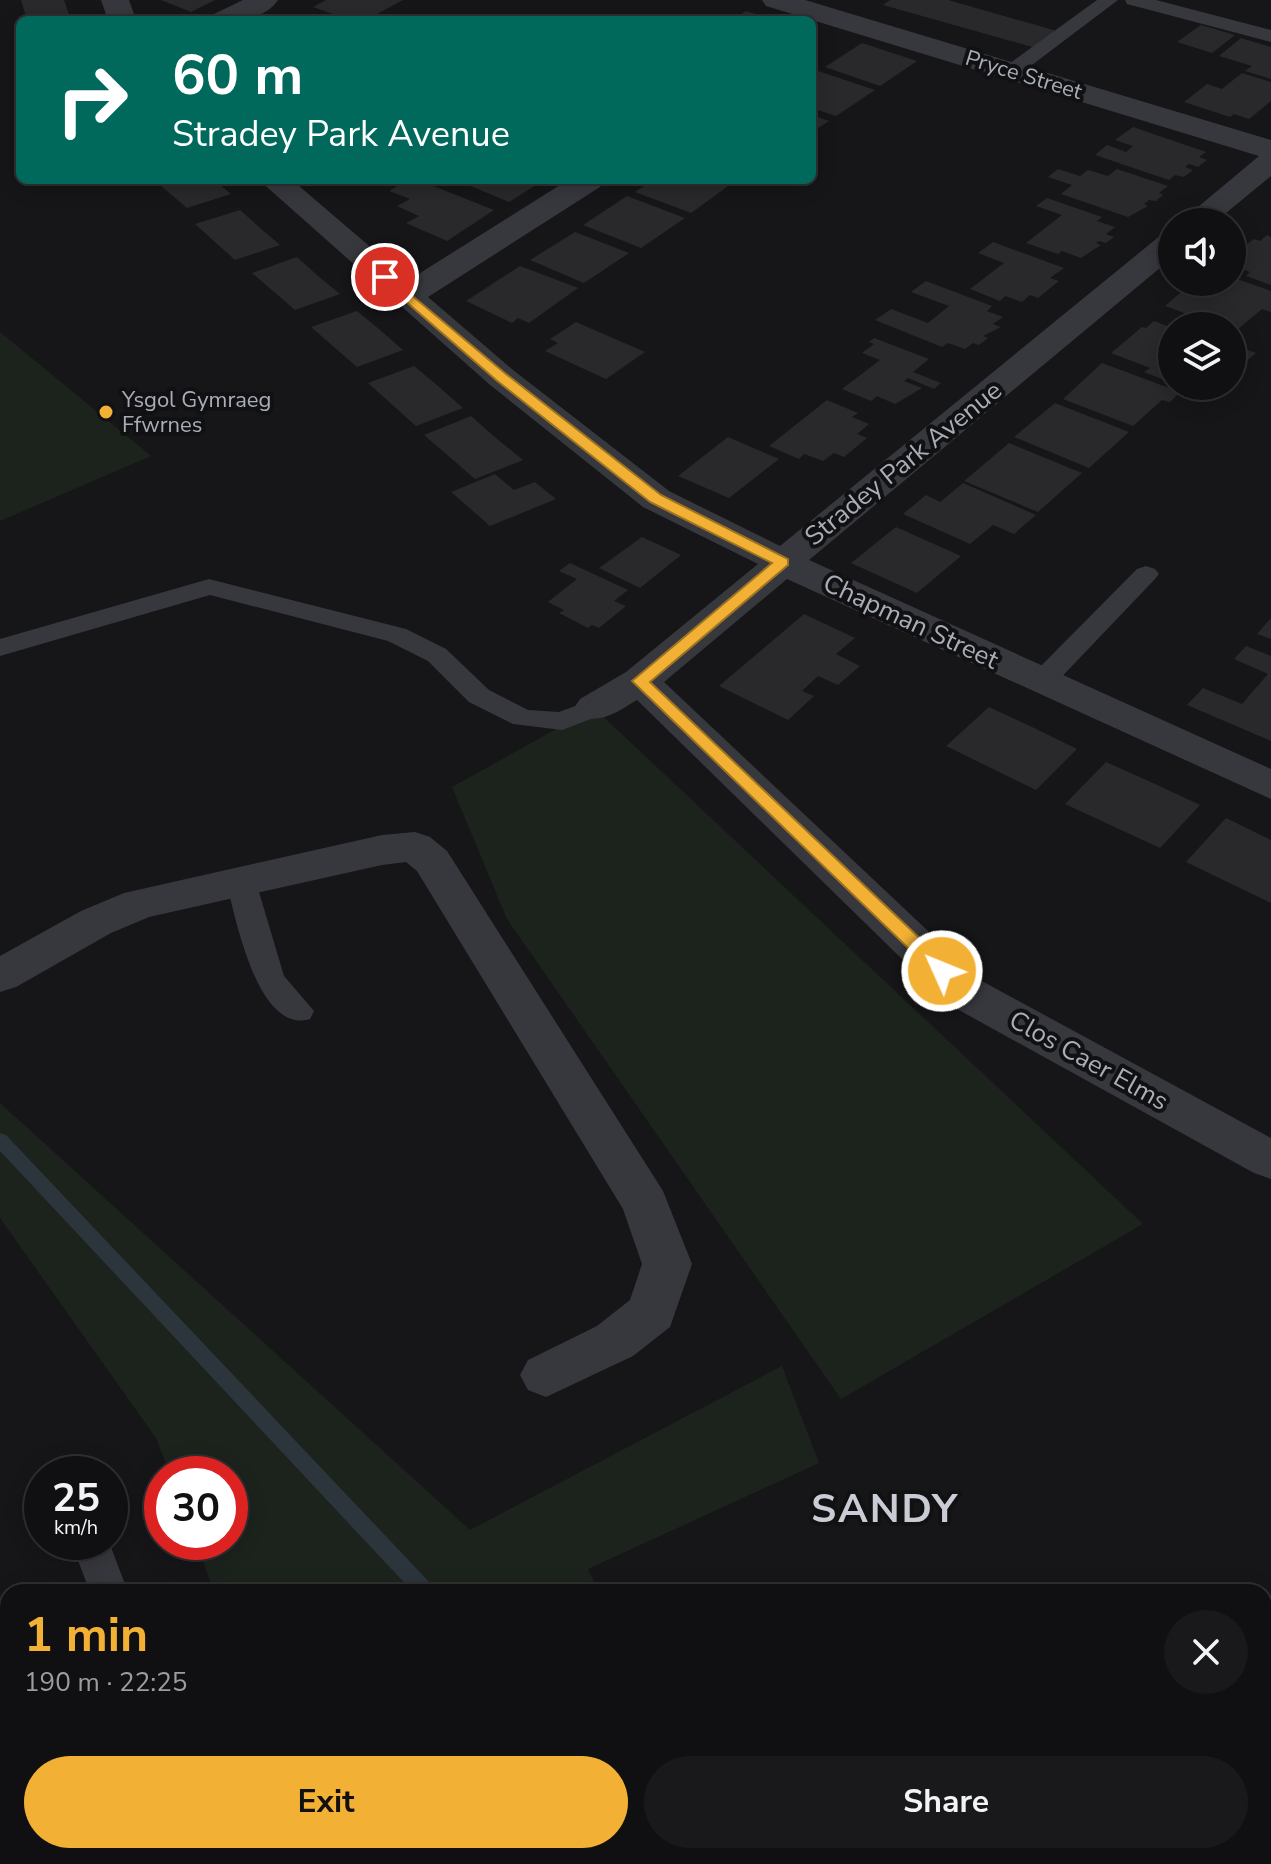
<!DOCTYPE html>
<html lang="en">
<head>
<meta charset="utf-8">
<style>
	body { margin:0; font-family:"Nunito Sans",sans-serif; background:#19191b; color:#f1f3f6; height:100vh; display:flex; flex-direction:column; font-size:30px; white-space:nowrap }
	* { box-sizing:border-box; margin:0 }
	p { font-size:26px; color:#9c9d9f }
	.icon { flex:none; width:44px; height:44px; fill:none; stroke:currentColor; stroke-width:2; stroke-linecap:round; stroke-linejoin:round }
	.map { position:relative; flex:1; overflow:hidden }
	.sheet { position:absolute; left:0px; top:1584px; width:1272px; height:280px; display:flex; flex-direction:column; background:#101012; border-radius:24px 24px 0 0; box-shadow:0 4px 20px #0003,0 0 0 2px #303032 }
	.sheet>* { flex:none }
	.guide { position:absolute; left:16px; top:16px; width:800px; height:168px; border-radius:12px; box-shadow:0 4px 20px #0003,0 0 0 2px #303032; background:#00695c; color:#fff; overflow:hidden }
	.controls { position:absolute; left:1158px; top:208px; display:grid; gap:16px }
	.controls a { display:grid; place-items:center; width:88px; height:88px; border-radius:50%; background:#101012; box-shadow:0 4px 20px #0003,0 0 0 2px #303032; font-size:40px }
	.speed { position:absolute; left:24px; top:1456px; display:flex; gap:16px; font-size:40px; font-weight:700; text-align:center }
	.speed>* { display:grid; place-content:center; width:104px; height:104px; border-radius:50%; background:#101012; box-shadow:0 4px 20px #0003,0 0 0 2px #303032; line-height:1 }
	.speed small { font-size:20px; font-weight:400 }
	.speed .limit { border:12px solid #d22; background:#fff; color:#111 }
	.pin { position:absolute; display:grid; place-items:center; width:68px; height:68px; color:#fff; margin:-34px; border:4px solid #fff; border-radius:50%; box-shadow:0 2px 8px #0007 }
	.me { position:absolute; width:88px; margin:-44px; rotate:314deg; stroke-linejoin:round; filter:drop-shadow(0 0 6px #0008) }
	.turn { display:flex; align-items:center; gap:28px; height:168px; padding:0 24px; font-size:36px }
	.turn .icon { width:104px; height:104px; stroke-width:2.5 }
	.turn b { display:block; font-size:56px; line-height:68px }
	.round { display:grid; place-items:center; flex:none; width:84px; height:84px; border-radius:42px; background:#19191b }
	.summary { display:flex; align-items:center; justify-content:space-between; height:136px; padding:0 24px }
	h1 { font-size:48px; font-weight:700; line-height:60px; color:#f2b134 }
	.cta { display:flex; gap:16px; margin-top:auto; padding:16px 24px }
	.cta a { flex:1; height:92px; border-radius:48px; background:#f2b134; color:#111; font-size:32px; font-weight:700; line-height:92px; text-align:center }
	.cta a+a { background:#19191b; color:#f1f3f6 }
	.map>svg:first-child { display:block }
	.green { fill:#1c231d }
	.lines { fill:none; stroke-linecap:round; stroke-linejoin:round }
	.stream { fill:#2c353c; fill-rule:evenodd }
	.building { fill:#29292c }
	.service { fill:#37383d; fill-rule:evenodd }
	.minor { fill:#37383d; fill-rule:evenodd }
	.route { fill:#f2b134; stroke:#9d7322; stroke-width:2 }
	.poi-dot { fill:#f2b134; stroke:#111113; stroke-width:3 }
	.labels { text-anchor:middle; stroke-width:8; stroke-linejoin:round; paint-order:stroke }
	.far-street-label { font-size:22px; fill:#a8adb8; stroke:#111113 }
	.far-poi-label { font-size:22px; fill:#a8adb8; stroke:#111113; text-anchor:start }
	.street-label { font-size:26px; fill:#a8adb8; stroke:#111113 }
	.near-district-label { font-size:40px; font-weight:bold; letter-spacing:2px; fill:#c9ccd4; stroke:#111113 }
</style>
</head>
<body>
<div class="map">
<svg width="1271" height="1864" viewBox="0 0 1271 1864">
	<rect width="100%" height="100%" fill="#161618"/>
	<g class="green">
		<polygon points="0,332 151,456 0,521"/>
		<polygon points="594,708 1143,1224 841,1399 507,919 452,787"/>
		<polygon points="0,1103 470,1530 782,1366 819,1463 588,1569 599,1592 214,1592 196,1542 230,1542 230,1474 170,1474 156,1438 0,1218"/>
		<polygon points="76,1856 158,1856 161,1864 57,1864"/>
		<polygon points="263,1856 737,1856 742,1864 266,1864"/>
	</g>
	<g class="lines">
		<g class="stream">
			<polygon points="0,1133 6,1135 433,1586 436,1592 413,1592 0,1151"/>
			<polygon points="512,1856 534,1856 533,1864 511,1864"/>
		</g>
	</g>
	<g class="building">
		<polygon points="21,0 64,0 71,20 27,20"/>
		<polygon points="161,0 215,0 191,12"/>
		<polygon points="326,0 403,0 366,20 350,20 313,7"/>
		<polygon points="890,0 948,0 1057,31 1036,48 883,5"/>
		<polygon points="746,11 772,19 772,20 731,20"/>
		<polygon points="1201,25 1235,35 1212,53 1177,42"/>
		<polygon points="1241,38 1271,47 1271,79 1245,71 1252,66 1219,56"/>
		<polygon points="862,43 917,61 880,86 825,67"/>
		<polygon points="818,71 875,90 836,116 812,108 812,75"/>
		<polygon points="1242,73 1271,82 1271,101 1249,119 1234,114 1230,117 1184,102 1207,84 1222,89"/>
		<polygon points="812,115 829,121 812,132"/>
		<polygon points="1133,127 1206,152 1199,157 1207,160 1198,167 1189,164 1185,167 1193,170 1184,177 1175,175 1169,180 1095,155 1107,145 1126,152 1133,146 1115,140"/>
		<polygon points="1058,169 1080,176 1088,170 1108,176 1117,169 1168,186 1159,193 1163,195 1156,201 1149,200 1144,204 1148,206 1128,217 1061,194 1072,185 1048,177"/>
		<polygon points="154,180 214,180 231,194 187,208"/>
		<polygon points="407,180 418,180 494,210 447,241 406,223 419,216 397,206 410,199 389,191"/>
		<polygon points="465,180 544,180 509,202 461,182"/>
		<polygon points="653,180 720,180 731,184 691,213 635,192"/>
		<polygon points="627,196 685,218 641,248 583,225"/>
		<polygon points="1047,198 1102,217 1097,221 1115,227 1106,234 1114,237 1106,243 1099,241 1096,243 1101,245 1081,258 1062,251 1058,254 1026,243 1062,215 1036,206"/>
		<polygon points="240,210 259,227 280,245 235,260 195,224"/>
		<polygon points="575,232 629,253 584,283 530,260"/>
		<polygon points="1267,235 1271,237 1271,285 1246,276 1250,272 1232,265 1232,257 1243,247 1254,239 1260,241"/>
		<polygon points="993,242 1064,268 1050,278 1059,281 1038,298 1030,295 1022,302 1005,296 1000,301 970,289 1004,263 978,253"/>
		<polygon points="297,257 318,276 340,294 295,310 252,273"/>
		<polygon points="520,266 578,288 529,323 518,318 512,323 466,301"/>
		<polygon points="1232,277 1271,291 1271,312 1262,309 1232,334 1232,326 1205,326 1202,325 1206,321 1165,306 1193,282 1232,282"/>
		<polygon points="926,281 992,306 987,311 1003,317 993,324 1001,327 983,336 988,338 979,345 973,343 965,349 948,343 942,347 875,320 891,309 928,323 949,306 911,292"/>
		<polygon points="357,311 380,330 403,350 357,367 311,327"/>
		<polygon points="1154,321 1172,328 1172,383 1144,372 1150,368 1111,353 1142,327 1146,328"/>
		<polygon points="576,322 645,352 606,379 545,351 558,343 550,339"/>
		<polygon points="874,338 929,359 913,372 941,383 934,389 908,378 904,381 922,388 895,404 877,396 871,401 842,389 880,360 862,353 874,344 869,342"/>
		<polygon points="1232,344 1256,353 1232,374"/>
		<polygon points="1102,363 1180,392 1170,402 1162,400 1133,426 1063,399"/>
		<polygon points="414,366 438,386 463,408 416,426 368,383"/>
		<polygon points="1182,386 1221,386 1210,397"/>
		<polygon points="827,400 858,413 852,417 869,424 857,434 867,438 844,457 834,453 823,461 804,454 799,459 769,446"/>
		<polygon points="1055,403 1129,432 1089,468 1014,437"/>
		<polygon points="471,416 496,438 523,460 475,479 424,435"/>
		<polygon points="728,437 779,459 729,498 678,476"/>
		<polygon points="1009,443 1082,473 1038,512 964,481"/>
		<polygon points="495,474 514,490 535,482 556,499 490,526 451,492"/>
		<polygon points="963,483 1036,515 1014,534 993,525 970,544 903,514 926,495 940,502"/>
		<polygon points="896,527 961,556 917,593 851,563"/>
		<polygon points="642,537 681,555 640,588 599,568"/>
		<polygon points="570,563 628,590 614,601 626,606 599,628 592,625 588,628 559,613 564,610 548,602 577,579 559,571"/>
		<polygon points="804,614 855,638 836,654 860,666 838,685 818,676 802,691 814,696 788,720 719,686"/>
		<polygon points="1271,618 1271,639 1257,634"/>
		<polygon points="1246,646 1271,656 1271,741 1187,705 1203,688 1242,704 1268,674 1234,659"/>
		<polygon points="989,707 1032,727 1077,749 1036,790 946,746"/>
		<polygon points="1106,762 1153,783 1200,805 1160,848 1065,804"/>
		<polygon points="1226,818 1271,840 1271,903 1186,862"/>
		<polygon points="1,1593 8,1618 8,1693 0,1696"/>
		<polygon points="8,1730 8,1856 76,1856 57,1864 0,1864 0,1733"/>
	</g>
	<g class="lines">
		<g class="service">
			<polygon points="1097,0 1118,0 1020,74 1006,74 1003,70 1006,66"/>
			<polygon points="1125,0 1156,0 1271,30 1271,42 1127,4"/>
			<polygon points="1146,566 1155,569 1159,574 1155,579 1052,687 1042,690 1032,687 1029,681 1032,675 1137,569"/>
			<polygon points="209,579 406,629 446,649 489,690 528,710 559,712 594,699 604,702 608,708 604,714 562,730 513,724 469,702 428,661 388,641 210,595 0,656 0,639"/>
			<path d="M241 872 251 875 256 882 284 976 314 1011 310 1019C257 1035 236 917 226 882L231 875Z"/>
			<polygon points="63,1456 76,1461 82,1474 46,1474 50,1461"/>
			<polygon points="71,1542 109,1542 128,1592 90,1592"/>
			<polygon points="8,1703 8,1739 0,1742 0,1706"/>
			<polygon points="1139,1856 1182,1856 1186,1864 1143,1864"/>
		</g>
		<g class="minor">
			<polygon points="101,0 129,0 136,20 108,20"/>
			<path d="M243 0H278C263 22 233 20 210 20L214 14Z"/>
			<polygon points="762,0 805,0 1271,140 1271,176 1215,222 1180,222 1259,156 766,6"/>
			<path d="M259 180H292L409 280 568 180H604L600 187 428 297 513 370 669 491 780 546 1161 235 1172 232V258L809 560 1271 769V799L787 579 664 682 980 980 1271 1138V1179L1254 1173 948 1004 637 700C617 712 603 723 580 717L574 708 580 699 626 672 758 564 643 507 489 384Z"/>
			<polygon points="415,832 430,837 447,851 663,1191 692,1264 670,1327 633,1356 546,1397 528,1390 520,1375 528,1360 597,1326 630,1300 642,1264 623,1209 417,871 406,862 382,865 149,917 111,933 16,987 0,992 0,956 81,911 124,893 382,835"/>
		</g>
	</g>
	<polygon class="route" points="385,273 506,374 661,495 788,559 788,565 650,682 949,966 952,971 949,975 936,975 632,681 772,563 650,502 496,380 380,279 380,274"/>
	<circle class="poi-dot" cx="106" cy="412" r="8"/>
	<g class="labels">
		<g class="far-street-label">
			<text transform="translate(1024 74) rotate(17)" y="8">Pryce Street</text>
		</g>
		<g class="far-poi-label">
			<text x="122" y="407">Ysgol Gymraeg<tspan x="122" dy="25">Ffwrnes</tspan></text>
		</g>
		<g class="street-label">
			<text transform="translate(903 463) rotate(-39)" y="9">Stradey Park Avenue</text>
			<text transform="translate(911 621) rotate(25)" y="9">Chapman Street</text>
			<text transform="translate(1089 1060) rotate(29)" y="9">Clos Caer Elms</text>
		</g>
		<g class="near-district-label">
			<text x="885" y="1522">SANDY</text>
		</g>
	</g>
</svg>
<div class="controls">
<a><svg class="icon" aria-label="sound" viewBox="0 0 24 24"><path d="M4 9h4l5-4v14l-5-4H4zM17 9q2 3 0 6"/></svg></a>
<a><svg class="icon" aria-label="layers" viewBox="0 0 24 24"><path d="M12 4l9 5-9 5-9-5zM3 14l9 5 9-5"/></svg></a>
</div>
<div class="speed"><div>25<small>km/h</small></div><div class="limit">30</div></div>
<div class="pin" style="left:385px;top:277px;background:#d93025"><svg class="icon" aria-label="arrive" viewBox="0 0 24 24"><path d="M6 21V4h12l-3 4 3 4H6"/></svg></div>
<svg class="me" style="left:942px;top:971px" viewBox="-20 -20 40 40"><circle r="17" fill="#f2b134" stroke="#fff" stroke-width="3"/><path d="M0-11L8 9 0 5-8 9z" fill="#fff"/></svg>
<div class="guide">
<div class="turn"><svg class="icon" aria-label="right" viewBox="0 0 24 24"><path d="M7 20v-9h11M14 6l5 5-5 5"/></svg><div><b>60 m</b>Stradey Park Avenue</div></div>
</div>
<section class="sheet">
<div class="summary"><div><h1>1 min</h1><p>190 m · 22:25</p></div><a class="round"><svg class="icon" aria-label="close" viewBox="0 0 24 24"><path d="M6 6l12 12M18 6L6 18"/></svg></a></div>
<div class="cta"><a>Exit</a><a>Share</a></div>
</section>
</div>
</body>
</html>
